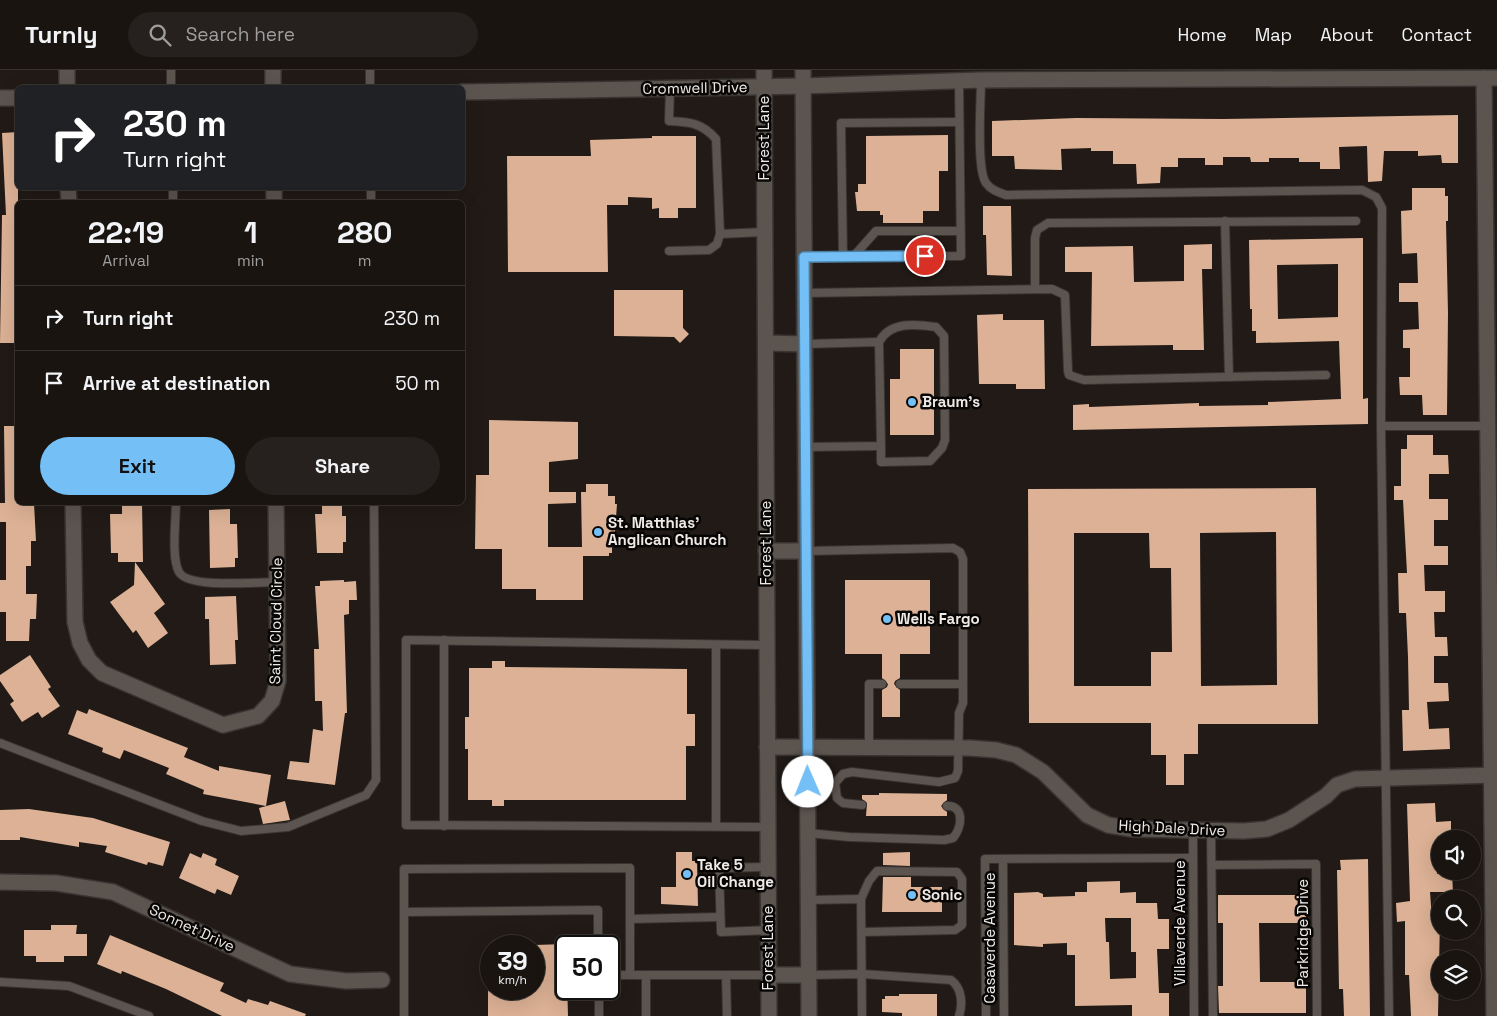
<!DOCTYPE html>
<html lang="en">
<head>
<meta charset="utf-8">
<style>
	body { margin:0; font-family:"Space Grotesk",sans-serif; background:#26211e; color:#f1f3f6; height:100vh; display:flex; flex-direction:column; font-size:19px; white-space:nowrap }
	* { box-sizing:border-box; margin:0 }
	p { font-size:16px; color:#9f9e9f }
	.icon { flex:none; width:28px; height:28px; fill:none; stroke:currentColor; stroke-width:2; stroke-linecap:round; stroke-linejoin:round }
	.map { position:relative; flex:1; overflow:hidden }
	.details { position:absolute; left:15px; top:130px; width:450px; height:305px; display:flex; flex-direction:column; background:#191410; border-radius:8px; box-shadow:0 5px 20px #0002,0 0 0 1px #373330 }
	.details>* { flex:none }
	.top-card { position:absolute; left:15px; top:15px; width:450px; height:105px; border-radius:8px; box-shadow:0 5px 20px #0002,0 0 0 1px #373330; background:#202124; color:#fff; overflow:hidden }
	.controls { position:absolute; left:1431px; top:760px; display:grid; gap:10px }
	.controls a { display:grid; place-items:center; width:50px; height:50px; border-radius:50%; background:#191410; box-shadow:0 5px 20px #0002,0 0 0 1px #373330; font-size:25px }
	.speed { position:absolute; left:480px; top:865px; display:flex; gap:10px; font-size:25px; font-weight:700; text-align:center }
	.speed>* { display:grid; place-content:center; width:65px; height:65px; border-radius:50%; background:#191410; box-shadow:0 5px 20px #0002,0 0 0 1px #373330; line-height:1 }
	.speed small { font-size:12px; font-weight:400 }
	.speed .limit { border:2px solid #111; border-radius:8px; background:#fff; color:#111 }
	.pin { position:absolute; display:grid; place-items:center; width:42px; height:42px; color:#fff; margin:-21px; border:2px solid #fff; border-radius:50%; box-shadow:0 1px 5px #0007 }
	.me { position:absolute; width:55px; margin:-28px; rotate:359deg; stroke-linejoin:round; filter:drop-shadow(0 0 4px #0008) }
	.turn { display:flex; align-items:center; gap:18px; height:105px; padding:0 25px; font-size:22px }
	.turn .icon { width:65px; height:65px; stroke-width:2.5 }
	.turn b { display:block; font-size:35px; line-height:42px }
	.eta { display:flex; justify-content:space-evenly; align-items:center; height:85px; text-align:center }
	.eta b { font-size:30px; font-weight:800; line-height:35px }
	.cta { display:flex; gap:10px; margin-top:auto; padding:10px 25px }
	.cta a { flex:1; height:58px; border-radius:30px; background:#74c0f6; color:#111; font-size:20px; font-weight:800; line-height:58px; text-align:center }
	.cta a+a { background:#26211e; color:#f1f3f6 }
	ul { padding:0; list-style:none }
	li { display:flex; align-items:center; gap:15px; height:65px; padding:0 25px; border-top:1px solid #373330 }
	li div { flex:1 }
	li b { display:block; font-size:19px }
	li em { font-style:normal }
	header { display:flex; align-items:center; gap:30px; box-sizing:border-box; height:70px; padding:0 25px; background:#191410; border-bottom:1px solid #373330 }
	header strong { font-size:24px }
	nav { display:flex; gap:28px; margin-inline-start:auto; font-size:18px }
	.search { width:350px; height:45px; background:#26211e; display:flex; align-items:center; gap:12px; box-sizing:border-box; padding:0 18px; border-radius:28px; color:#9f9e9f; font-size:19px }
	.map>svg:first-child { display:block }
	.building { fill:#dcb195; fill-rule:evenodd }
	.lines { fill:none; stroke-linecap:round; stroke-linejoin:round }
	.service-casing { stroke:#383431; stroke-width:10 }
	.minor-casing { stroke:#383431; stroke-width:18 }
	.tertiary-casing { stroke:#383431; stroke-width:18 }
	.secondary-casing { stroke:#383431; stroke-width:18 }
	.service { stroke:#5c544f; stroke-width:8 }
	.minor { stroke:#5c544f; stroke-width:15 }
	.tertiary { stroke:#5c544f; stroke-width:15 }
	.secondary { stroke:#5c544f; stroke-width:15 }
	.route-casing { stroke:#4b7da0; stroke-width:12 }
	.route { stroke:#74c0f6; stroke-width:9 }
	.poi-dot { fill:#74c0f6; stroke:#080605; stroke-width:2 }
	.labels { text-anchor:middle; stroke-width:5; stroke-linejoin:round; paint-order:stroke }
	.street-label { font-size:15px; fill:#efeae7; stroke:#080605 }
	.poi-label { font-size:15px; font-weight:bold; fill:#efeae7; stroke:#080605; text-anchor:start }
</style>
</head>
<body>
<header>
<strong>Turnly</strong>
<div class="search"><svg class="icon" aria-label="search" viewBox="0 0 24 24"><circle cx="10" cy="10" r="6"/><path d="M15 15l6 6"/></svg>Search here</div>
<nav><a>Home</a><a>Map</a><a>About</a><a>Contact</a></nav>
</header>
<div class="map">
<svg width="1497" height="946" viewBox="0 0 1497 946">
	<rect width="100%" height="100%" fill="#211a16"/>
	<g class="building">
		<polygon points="1458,45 1458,93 1442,93 1441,85 1418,86 1418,81 1384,81 1382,111 1368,112 1367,76 1339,77 1340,99 1320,99 1320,92 1299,92 1299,88 1269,88 1269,92 1251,92 1250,87 1223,87 1223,95 1205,95 1205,88 1178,88 1178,97 1161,97 1160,113 1137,114 1136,94 1113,94 1113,81 1091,81 1091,78 1061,79 1062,100 1015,99 1014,86 992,86 992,51 1076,48 1223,49"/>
		<polygon points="18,62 18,273 0,273 2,145 6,145 2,63"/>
		<polygon points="948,65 948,101 939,101 939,141 923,141 923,153 883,153 883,145 880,145 880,141 857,141 855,122 858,122 858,114 866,114 866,66"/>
		<polygon points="652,66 696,66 696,138 678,138 678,148 659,148 659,138 652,139 652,128 628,127 628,135 607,135 608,202 508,202 507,86 591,86 590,70 652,68"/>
		<polygon points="1412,118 1445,118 1445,126 1448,126 1448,151 1446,151 1448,243 1447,345 1423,345 1422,325 1400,325 1399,307 1410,307 1410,278 1403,278 1403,260 1419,259 1418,232 1399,232 1399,213 1418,213 1417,183 1402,184 1401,141 1412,140"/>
		<polygon points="983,136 1011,136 1012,206 987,205 986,165 983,165"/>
		<path d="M1363 168V329L1368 328V354L1073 360V335L1089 334V337L1199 333V336L1268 335V332L1341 329 1339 271 1256 273V261H1252V239H1250L1249 170ZM1338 194V247L1278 249 1277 195Z"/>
		<polygon points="1212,174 1212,199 1202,199 1204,280 1173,280 1173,275 1091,276 1092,202 1065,202 1065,177 1133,176 1134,212 1184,211 1184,175"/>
		<polygon points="614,220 683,220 683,258 689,264 680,273 674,267 614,266"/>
		<polygon points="1003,244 1003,250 1044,250 1045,319 1016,319 1016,314 979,314 977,245"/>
		<polygon points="900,279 934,279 934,365 890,365 890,309 900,309"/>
		<polygon points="489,350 578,352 578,389 549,392 549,422 576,422 576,433 548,434 548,477 582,477 581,422 586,422 586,414 608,414 608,426 615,426 615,434 617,434 614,475 612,475 612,483 609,483 609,486 583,486 583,530 536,530 536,519 502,519 502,479 475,479 476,405 489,405"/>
		<polygon points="4,356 18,356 18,433 34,433 36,471 31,471 31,496 26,496 26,524 37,524 36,549 30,549 29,571 6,571 6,542 0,542 0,510 6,510 6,452 0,452 0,433 5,433"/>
		<polygon points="1407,365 1433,365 1433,385 1448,385 1449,404 1429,404 1429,429 1448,429 1448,450 1434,450 1434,476 1448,476 1448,495 1424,495 1425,521 1445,521 1445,542 1434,542 1435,567 1447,567 1448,586 1434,586 1434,613 1448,613 1449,631 1427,632 1429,659 1449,658 1450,679 1403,681 1402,640 1409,640 1408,587 1406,543 1399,543 1398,503 1407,503 1403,430 1394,430 1394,416 1401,416 1401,379 1407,379"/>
		<path d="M1316 418 1318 654H1198V684H1184V715H1166V685H1151V653H1029L1028 419ZM1276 462 1277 615 1201 616 1200 463ZM1074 463H1149L1150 498H1171L1172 582H1151V616H1074Z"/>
		<polygon points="122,432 142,432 143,492 135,492 165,534 154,543 168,563 148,578 136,560 133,563 110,532 134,515 135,492 118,492 118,483 111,483 110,444 122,444"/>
		<polygon points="322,432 342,432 342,446 346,446 346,472 343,472 343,483 317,483 315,444 322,444"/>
		<polygon points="230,439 230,454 237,454 238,488 235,488 235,497 210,498 209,440"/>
		<polygon points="344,510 344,512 356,511 357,530 349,530 349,544 344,545 347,643 345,643 335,715 287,709 290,691 309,693 313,659 323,661 322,631 315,631 314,579 319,579 315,516 320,516 320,511"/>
		<polygon points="845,510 930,510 930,584 900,584 900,608 895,611 894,614 900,620 900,647 882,647 882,620 887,617 888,614 882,608 882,584 845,584"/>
		<polygon points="236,526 238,570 235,570 236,594 210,595 209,549 205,549 205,527"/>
		<polygon points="30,585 51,617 48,619 60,636 42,648 38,642 22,652 10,634 14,631 0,611 0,605"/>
		<polygon points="492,591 505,591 505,597 687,599 687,644 695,644 695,676 686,676 686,730 504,730 504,736 492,736 492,730 468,730 468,679 465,679 465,647 469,647 469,598 492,598"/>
		<polygon points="89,639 188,678 184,687 219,701 219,696 271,705 266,736 203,724 204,720 166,704 169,698 124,680 120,689 102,682 103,678 68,664 77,640 87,644"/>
		<polygon points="879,723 947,724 947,730 941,736 947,742 947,746 866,746 867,733 862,729 862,725 879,725"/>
		<polygon points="285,731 290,750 263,754 259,738"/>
		<polygon points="1435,733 1436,752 1451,751 1451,769 1437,770 1437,804 1452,803 1453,822 1430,822 1432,849 1440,849 1438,946 1411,946 1409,905 1405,905 1405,851 1397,852 1396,833 1410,831 1407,734"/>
		<polygon points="29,739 93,748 170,772 163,796 148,792 147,795 105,782 107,776 79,772 79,777 20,767 20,770 0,770 0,740"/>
		<polygon points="676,782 692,782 692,791 697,791 698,836 661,834 661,817 676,817"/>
		<polygon points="910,782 910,796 883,795 883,783"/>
		<polygon points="190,783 201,788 203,783 217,789 215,795 239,806 231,825 217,819 215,824 179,808"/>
		<polygon points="1368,789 1370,946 1344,946 1343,919 1339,919 1337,800 1341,800 1340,790"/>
		<polygon points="883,807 911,807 911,817 942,817 942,842 882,842"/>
		<path d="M1120 811V823L1136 822V833H1157L1158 849H1169V879H1157L1159 923H1169V946H1132V935L1075 936V885H1067V873L1043 874V877L1014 875V823L1038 822 1043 824V827L1075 826V822H1087V812ZM1105 848H1131V882H1136V908L1110 909 1109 872H1106Z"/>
		<polygon points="1218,825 1306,825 1306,853 1259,853 1260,912 1296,912 1296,915 1306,915 1306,943 1219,943 1218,916 1223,916 1223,853 1218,853"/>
		<polygon points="51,855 77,855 76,864 87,864 87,886 64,886 64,892 36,892 36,886 24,886 24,860 51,860"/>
		<polygon points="110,865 224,913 220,921 246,933 248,929 268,935 270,931 306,944 305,946 222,946 166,919 122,901 121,904 97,894"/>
		<polygon points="566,874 568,946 488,946 488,921 534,919 534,875"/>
		<polygon points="899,924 937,924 937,946 902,946 902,943 882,942 882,929 885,929 885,926 899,926"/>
	</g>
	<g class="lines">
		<g class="service-casing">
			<g id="service">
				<polyline points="171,0 171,18"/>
				<polyline points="370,0 370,18"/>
				<path d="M981 10C981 30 976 99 986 113 991 120 998 122 1006 125L1362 120 1376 127 1382 138 1381 356 1389 946"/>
				<path d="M670 18 669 51C690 52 702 53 716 69L720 164 765 162"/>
				<polyline points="173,118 173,132"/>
				<polyline points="371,118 371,132"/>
				<polyline points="1225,151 1229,307"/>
				<polyline points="669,181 709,180 717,174 720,164"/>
				<polyline points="804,187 961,186 959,10"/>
				<polyline points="843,187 841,53 959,52"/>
				<polyline points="853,187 876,161 960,161"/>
				<polyline points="1035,218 1035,168 1037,160 1048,153 1356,151"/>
				<polyline points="804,223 1052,219 1065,225 1068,301 1069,305 1084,310 1326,305"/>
				<path d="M879 272C890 251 916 254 936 257L944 266 945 370 942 378 930 391 881 392V376"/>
				<polyline points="805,274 879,272 881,376 805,377"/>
				<polyline points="1381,356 1487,356"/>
				<path d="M176 432C176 450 171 488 179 502 188 519 258 512 277 512"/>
				<polyline points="806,481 953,478 960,482 963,489 963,633 959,643 958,701 955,708 939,712 852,702 843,704 835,713 837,728 843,733 862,735"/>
				<polyline points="716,575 716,756"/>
				<polyline points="767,575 406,570 406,755 768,757"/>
				<polyline points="900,614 963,614"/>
				<polyline points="0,673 202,751 241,761 288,757 366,725 376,710 374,432"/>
				<polyline points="869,677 869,614 882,614"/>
				<polyline points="444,756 444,570"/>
				<polyline points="1211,760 1213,946"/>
				<polyline points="1193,761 1194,946"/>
				<path d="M808 763 849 767 944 770 953 768C962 758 965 735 947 736"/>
				<polyline points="1003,789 1004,946"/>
				<polyline points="1213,795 1316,794 1317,946"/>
				<polyline points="768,797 719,798 721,862 768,860"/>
				<polyline points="861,829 869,811 877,801 957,802 962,809 962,855 955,860 862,862"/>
				<polyline points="808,830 861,829 862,946"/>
				<polyline points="404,842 598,840 598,876"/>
				<polyline points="630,849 720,847"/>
				<polyline points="609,905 768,905"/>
				<polyline points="646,905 646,946"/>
				<polyline points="726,905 727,946"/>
				<path d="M809 905 862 904 951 910C962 918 963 934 959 946"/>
				<polyline points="0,912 69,916 149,946"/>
				<polyline points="599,919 599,946"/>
				<polyline points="404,946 404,799 630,798 630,905"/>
				<polyline points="986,946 985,789 1193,788"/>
			</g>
		</g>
		<g class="minor-casing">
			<g id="minor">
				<polyline points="67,0 67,18"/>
				<polyline points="273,0 273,18"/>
				<polyline points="1484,8 1494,946"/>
				<polyline points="803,16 981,10 1497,8"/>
				<polyline points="68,118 69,132"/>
				<polyline points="274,118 274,132"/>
				<polyline points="73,432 75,552 80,573 89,590 102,603 223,655 258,646 272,631 278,611 276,432"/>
				<polyline points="767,677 970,678 996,680 1016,685 1043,702 1087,745 1108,755 1132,759 1244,761 1267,759 1289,750 1326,726 1337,715 1355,709 1497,705"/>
				<polyline points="0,812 56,813 113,822 290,904 346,911 382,910"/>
			</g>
		</g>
		<g class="tertiary-casing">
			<g id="tertiary">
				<polyline points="462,22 803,16"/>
				<polyline points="0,28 18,28"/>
			</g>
		</g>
		<g class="secondary-casing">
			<g id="secondary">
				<polyline points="764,0 769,946"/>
				<polyline points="803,0 809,946"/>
				<polyline points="766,273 805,274"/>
				<polyline points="766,481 806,481"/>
				<polyline points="768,905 809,905"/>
			</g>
		</g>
		<use href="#service" class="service"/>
		<use href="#minor" class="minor"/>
		<use href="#tertiary" class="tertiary"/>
		<use href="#secondary" class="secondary"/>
	</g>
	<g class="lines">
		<g class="route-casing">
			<polyline id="route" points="808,712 804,187 925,186"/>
		</g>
		<use href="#route" class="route"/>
	</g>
	<g class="poi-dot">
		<circle cx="912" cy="332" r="5"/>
		<circle cx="598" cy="462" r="5"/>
		<circle cx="887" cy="549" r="5"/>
		<circle cx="687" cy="804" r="5"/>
		<circle cx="912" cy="825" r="5"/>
	</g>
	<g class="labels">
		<g class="street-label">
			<text transform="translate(695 18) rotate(-1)" y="5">Cromwell Drive</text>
			<text transform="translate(764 68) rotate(-90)" y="5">Forest Lane</text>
			<text transform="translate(766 473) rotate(-90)" y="5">Forest Lane</text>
			<text transform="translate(276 551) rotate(-89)" y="5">Saint Cloud Circle</text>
			<text transform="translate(1172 758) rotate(3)" y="5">High Dale Drive</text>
			<text transform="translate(1180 853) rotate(-90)" y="5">Villaverde Avenue</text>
			<text transform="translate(192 858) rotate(25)" y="5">Sonnet Drive</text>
			<text transform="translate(1303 863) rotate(-90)" y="5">Parkridge Drive</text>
			<text transform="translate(990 868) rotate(-90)" y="5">Casaverde Avenue</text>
			<text transform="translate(768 878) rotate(-90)" y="5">Forest Lane</text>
		</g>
		<g class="poi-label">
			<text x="922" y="337">Braum's</text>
			<text x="608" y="458">St. Matthias'<tspan x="608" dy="17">Anglican Church</tspan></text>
			<text x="897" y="554">Wells Fargo</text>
			<text x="697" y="800">Take 5<tspan x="697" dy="17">Oil Change</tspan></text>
			<text x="922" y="830">Sonic</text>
		</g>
	</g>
</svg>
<div class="controls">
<a><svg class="icon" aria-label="sound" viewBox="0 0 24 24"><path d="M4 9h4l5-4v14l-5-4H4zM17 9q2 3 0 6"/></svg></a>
<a><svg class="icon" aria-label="search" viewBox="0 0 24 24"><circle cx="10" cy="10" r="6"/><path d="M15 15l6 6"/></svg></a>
<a><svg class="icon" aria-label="layers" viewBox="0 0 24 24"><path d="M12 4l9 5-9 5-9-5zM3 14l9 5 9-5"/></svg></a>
</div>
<div class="speed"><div>39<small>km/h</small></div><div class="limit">50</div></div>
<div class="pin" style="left:925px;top:186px;background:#d93025"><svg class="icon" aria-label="arrive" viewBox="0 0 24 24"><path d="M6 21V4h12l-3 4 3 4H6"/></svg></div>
<svg class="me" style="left:808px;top:712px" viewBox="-20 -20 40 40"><circle r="19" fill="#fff"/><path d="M0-13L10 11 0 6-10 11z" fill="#74c0f6"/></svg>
<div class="top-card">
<div class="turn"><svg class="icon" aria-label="right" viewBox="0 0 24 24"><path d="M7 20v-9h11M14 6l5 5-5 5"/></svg><div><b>230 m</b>Turn right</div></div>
</div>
<section class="details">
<div class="eta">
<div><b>22:19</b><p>Arrival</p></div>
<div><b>1</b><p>min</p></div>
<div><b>280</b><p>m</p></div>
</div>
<ul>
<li><svg class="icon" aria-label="right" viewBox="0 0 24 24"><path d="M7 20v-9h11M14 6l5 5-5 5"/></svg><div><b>Turn right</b></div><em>230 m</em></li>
<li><svg class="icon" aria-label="arrive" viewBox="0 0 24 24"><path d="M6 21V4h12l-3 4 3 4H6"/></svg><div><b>Arrive at destination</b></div><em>50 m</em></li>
</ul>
<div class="cta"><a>Exit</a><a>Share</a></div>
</section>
</div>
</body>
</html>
